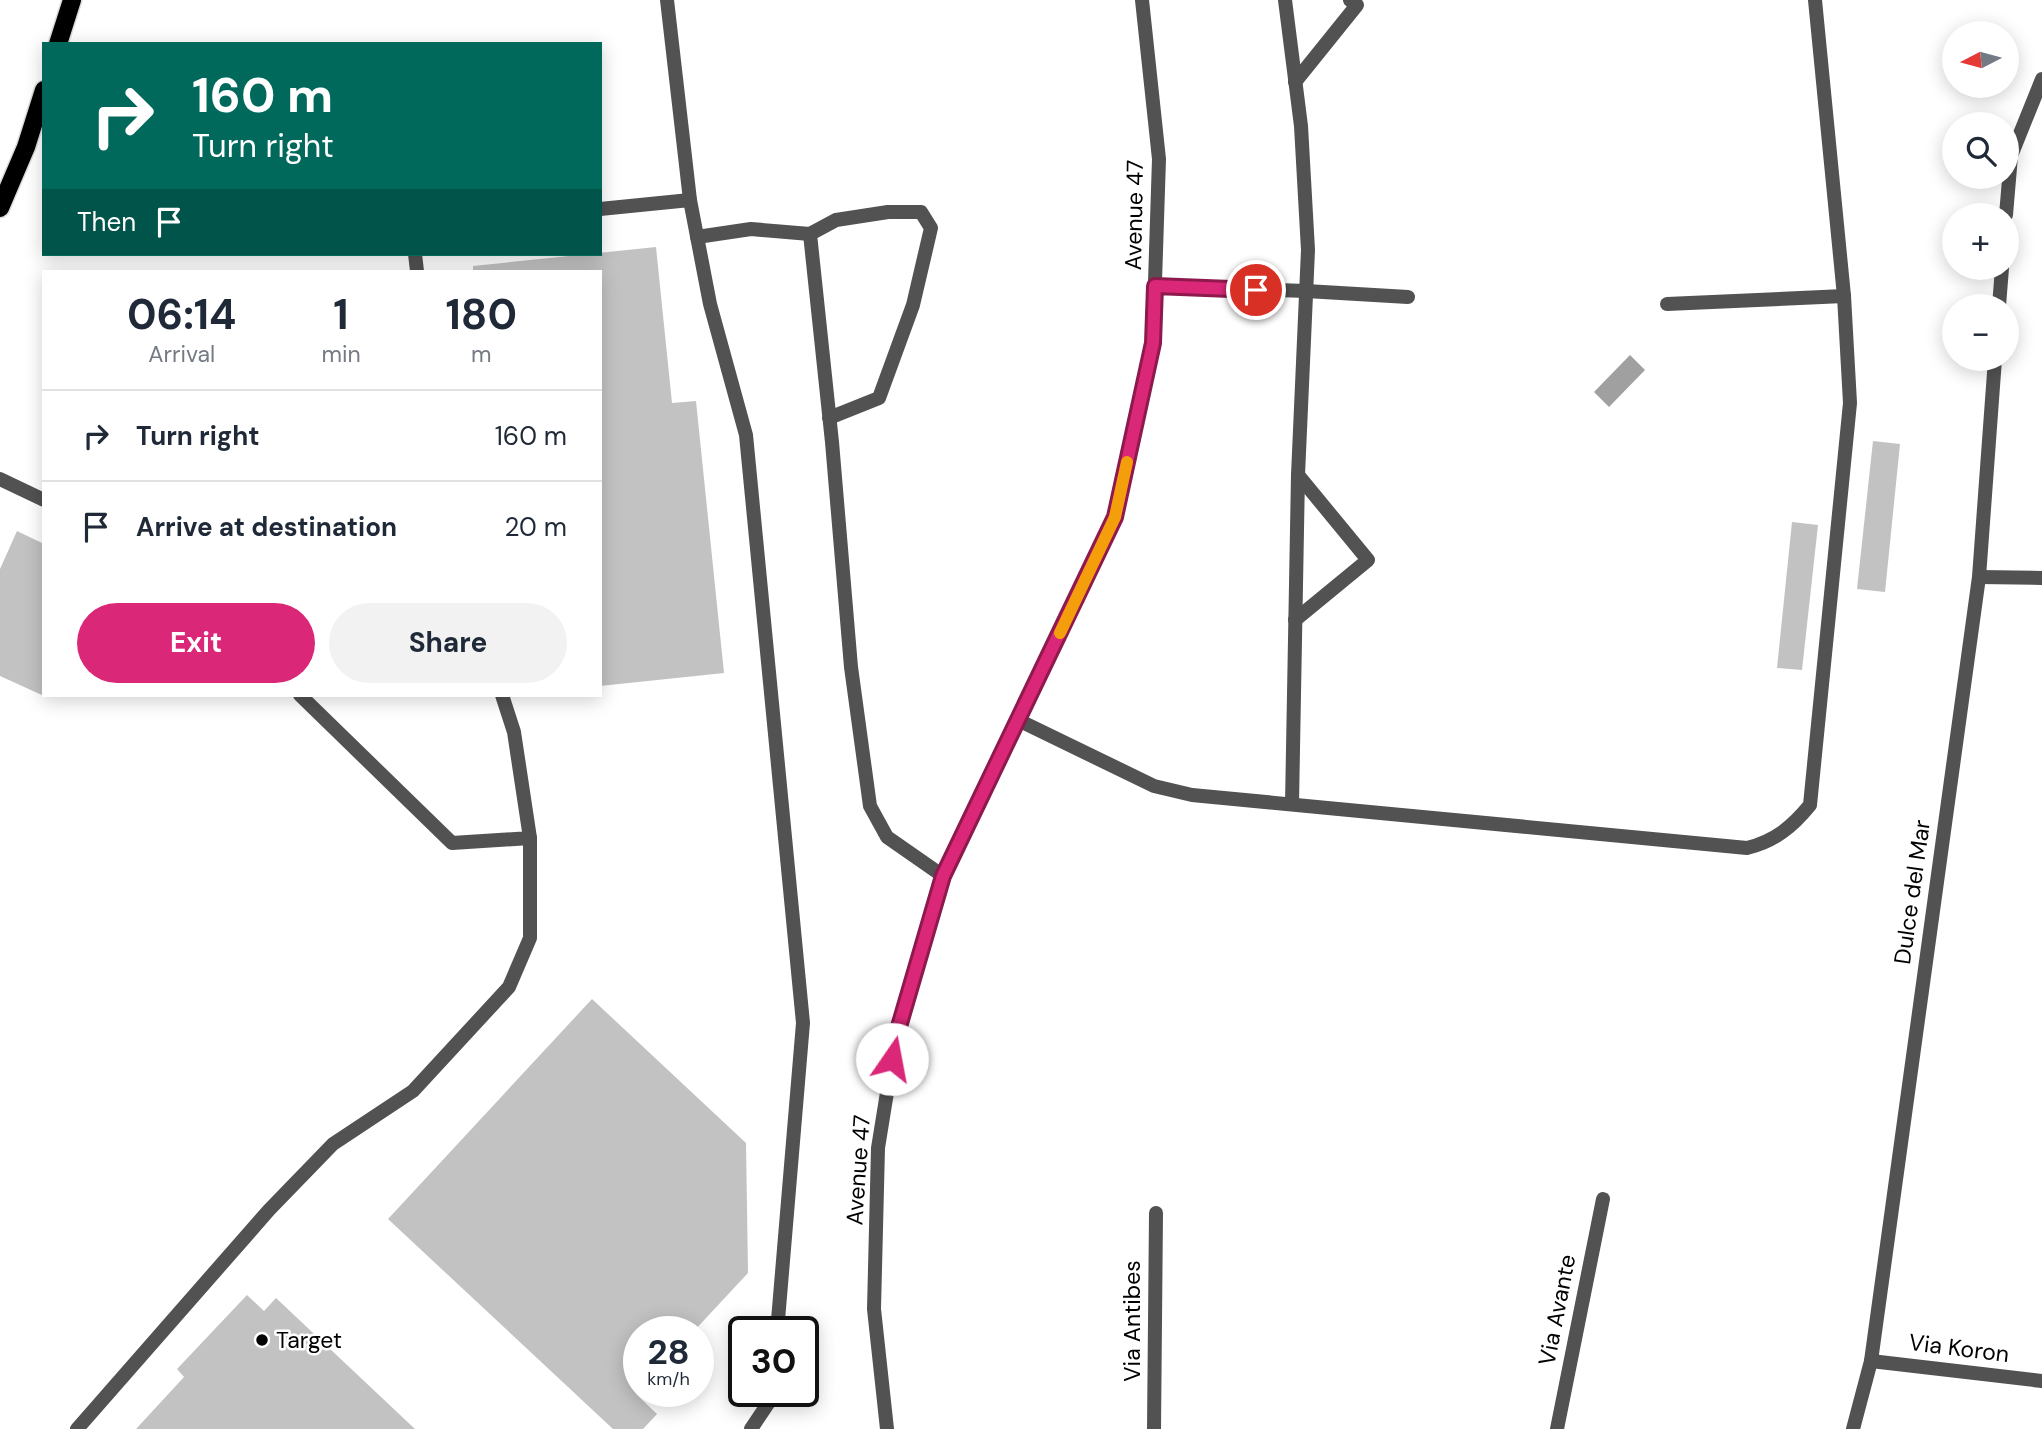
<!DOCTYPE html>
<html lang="en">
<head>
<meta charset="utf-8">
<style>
	body { margin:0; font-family:"DM Sans",sans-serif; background:#f2f2f3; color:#1f2937; height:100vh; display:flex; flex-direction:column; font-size:26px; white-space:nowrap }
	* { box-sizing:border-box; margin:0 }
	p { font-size:23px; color:#747a83 }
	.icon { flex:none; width:38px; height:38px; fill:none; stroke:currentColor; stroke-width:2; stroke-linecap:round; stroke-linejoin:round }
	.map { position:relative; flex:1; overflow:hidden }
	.sheet { position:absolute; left:42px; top:270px; width:560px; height:427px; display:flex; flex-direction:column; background:#fff; border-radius:0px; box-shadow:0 4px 18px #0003 }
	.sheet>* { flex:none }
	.guide { position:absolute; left:42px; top:42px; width:560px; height:214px; border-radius:0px; box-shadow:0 4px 18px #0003; background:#00695c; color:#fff; overflow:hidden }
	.needle { width:46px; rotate:264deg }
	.controls { position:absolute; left:1942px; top:21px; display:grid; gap:14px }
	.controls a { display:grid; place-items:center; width:77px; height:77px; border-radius:50%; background:#fff; box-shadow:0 4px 18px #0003; font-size:35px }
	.speed { position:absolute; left:623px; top:1316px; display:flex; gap:14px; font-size:35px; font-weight:700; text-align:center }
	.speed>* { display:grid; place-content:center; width:91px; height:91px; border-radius:50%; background:#fff; box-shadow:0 4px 18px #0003; line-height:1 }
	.speed small { font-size:18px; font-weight:400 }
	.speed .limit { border:4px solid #111; border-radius:10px; background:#fff; color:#111 }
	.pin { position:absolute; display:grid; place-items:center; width:60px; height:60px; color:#fff; margin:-30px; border:4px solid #fff; border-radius:50%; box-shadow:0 2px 7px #0007 }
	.me { position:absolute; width:77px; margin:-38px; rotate:12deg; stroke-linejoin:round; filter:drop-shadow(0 0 5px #0008) }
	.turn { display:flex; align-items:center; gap:24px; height:147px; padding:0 35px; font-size:32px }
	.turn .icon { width:91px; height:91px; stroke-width:2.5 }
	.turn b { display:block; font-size:49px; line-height:60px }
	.then { display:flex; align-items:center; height:66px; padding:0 35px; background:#0003; gap:14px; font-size:26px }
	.eta { display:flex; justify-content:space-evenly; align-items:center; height:119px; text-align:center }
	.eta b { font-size:42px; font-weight:700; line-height:49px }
	.button { display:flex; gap:14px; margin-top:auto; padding:14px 35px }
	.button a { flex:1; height:80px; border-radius:42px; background:#db2777; color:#fff; font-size:28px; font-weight:700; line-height:80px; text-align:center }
	.button a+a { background:#f2f2f3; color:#1f2937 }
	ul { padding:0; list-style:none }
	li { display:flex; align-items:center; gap:21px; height:91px; padding:0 35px; border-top:2px solid #e0e1e3 }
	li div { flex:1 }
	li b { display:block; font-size:26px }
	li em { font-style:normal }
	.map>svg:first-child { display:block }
	.water { fill:#a0a0a0 }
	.building { fill:#c2c2c2 }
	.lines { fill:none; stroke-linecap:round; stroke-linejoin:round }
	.primary-casing { stroke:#dbdbdb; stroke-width:21 }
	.service { stroke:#525252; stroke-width:14 }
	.minor { stroke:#525252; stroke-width:14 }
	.primary { stroke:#000; stroke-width:18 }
	.route-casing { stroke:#8e194d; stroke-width:18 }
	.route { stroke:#db2777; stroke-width:12 }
	.slow { stroke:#f59e0b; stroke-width:12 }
	.poi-dot { fill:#000; stroke:#fff; stroke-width:2.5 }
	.labels { text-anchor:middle; stroke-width:5; stroke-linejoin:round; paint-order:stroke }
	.street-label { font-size:23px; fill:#000; stroke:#fff }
	.poi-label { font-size:23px; fill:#000; stroke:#fff; text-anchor:start }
</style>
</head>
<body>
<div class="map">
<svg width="2042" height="1429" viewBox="0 0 2042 1429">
	<rect width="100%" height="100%" fill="#fff"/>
	<polygon class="water" points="1630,355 1645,370 1609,407 1594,392"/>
	<g class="building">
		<polygon points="656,247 672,403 696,401 724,673 600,686 600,271 473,271 473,266"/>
		<polygon points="1873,441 1900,444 1885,592 1857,589"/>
		<polygon points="1792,522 1818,525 1802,670 1777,668"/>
		<polygon points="17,531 44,544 44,696 0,676 0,569"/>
		<polygon points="592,999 746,1143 748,1273 693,1332 639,1332 639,1390 636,1394 657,1414 643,1429 613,1429 388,1219"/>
		<polygon points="247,1295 264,1311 276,1298 415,1429 136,1429 184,1377 177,1369"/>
	</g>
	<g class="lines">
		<g class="primary-casing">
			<g id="primary">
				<polyline points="58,44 72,0"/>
				<polyline points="0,208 26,147 44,90"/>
			</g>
		</g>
		<g class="service">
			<polyline points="667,0 690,200"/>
			<polyline points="600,209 690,200 710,304 746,435 803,1023 777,1332"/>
			<polyline points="697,237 751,229 810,234"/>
			<polyline points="415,254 417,271"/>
			<polyline points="1306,291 1408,297"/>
			<polyline points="829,418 879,398 913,305 931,228 921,212 888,212 836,220 810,234 832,442 851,667 870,806 887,837 943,876"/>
			<polyline points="0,479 44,500"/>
			<polyline points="300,695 452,843 530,838 514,732 502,695"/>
			<polyline points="77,1429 269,1210 333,1144 413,1091 509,987 530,938 530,838"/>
			<polyline points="751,1429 773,1396 774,1391"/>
		</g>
		<g class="minor">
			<polyline points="1285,0 1301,126 1308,250 1298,475 1292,804"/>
			<polyline points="1295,82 1357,5 1350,0"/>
			<polyline points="2006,215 2011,156 2042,79"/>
			<polyline points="1155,286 1306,291"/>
			<polyline points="1667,304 1844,296"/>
			<polyline points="1999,306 2002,268"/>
			<polyline points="1979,577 2042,578"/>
			<polyline points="1295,620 1368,560 1298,475"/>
			<path d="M1018 720 1154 786 1192 795 1747 848C1775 841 1792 827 1810 805L1850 403 1844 296 1815 0"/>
			<polyline points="1871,1361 2042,1381"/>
			<polyline points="887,1429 874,1309 878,1148 896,1037 943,876 1115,517 1153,343 1159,159 1142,0"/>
			<polyline points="1154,1429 1156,1213"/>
			<polyline points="1557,1429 1603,1199"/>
			<polyline points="1853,1429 1871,1361 1979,577 1995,359"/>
		</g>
		<use href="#primary" class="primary"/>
	</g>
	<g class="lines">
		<g class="route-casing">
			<polyline id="route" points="892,1059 896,1037 943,876 1115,517 1153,343 1155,286 1256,290"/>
		</g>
		<use href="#route" class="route"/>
		<polyline class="slow" points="1060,633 1115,517 1127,462"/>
	</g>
	<circle class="poi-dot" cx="262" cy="1340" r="7"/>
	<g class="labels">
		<g class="street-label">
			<text transform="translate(1134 215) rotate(-89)" y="8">Avenue 47</text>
			<text transform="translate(1912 892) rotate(-82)" y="8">Dulce del Mar</text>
			<text transform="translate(858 1170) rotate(-86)" y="8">Avenue 47</text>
			<text transform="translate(1557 1310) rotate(-79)" y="8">Via Avante</text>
			<text transform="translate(1132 1321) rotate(-90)" y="8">Via Antibes</text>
			<text transform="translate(1959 1348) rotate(7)" y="8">Via Koron</text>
		</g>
		<g class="poi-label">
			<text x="276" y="1348">Target</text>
		</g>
	</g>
</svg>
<div class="controls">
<a><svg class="needle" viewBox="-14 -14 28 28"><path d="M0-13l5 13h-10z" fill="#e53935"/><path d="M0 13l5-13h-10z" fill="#747a83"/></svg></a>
<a><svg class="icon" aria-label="search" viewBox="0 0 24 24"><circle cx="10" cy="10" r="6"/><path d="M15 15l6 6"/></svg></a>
<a>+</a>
<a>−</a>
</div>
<div class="speed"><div>28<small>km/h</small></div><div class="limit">30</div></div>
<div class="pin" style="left:1256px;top:290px;background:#d93025"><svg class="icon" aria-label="arrive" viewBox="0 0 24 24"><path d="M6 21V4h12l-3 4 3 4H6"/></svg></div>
<svg class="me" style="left:892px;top:1059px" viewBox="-20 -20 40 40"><circle r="19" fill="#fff"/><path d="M0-13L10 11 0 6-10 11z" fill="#db2777"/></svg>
<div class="guide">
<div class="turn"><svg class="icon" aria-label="right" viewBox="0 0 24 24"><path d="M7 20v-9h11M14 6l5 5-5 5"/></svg><div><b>160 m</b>Turn right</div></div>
<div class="then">Then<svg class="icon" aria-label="arrive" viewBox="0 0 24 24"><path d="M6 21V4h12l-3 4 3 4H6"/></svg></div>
</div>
<section class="sheet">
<div class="eta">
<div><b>06:14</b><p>Arrival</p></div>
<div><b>1</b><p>min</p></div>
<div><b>180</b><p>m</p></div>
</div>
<ul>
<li><svg class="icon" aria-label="right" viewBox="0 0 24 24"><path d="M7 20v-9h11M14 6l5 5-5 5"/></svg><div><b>Turn right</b></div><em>160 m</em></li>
<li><svg class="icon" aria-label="arrive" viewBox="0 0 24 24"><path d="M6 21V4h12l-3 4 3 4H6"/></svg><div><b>Arrive at destination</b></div><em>20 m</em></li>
</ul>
<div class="button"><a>Exit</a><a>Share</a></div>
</section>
</div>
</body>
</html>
